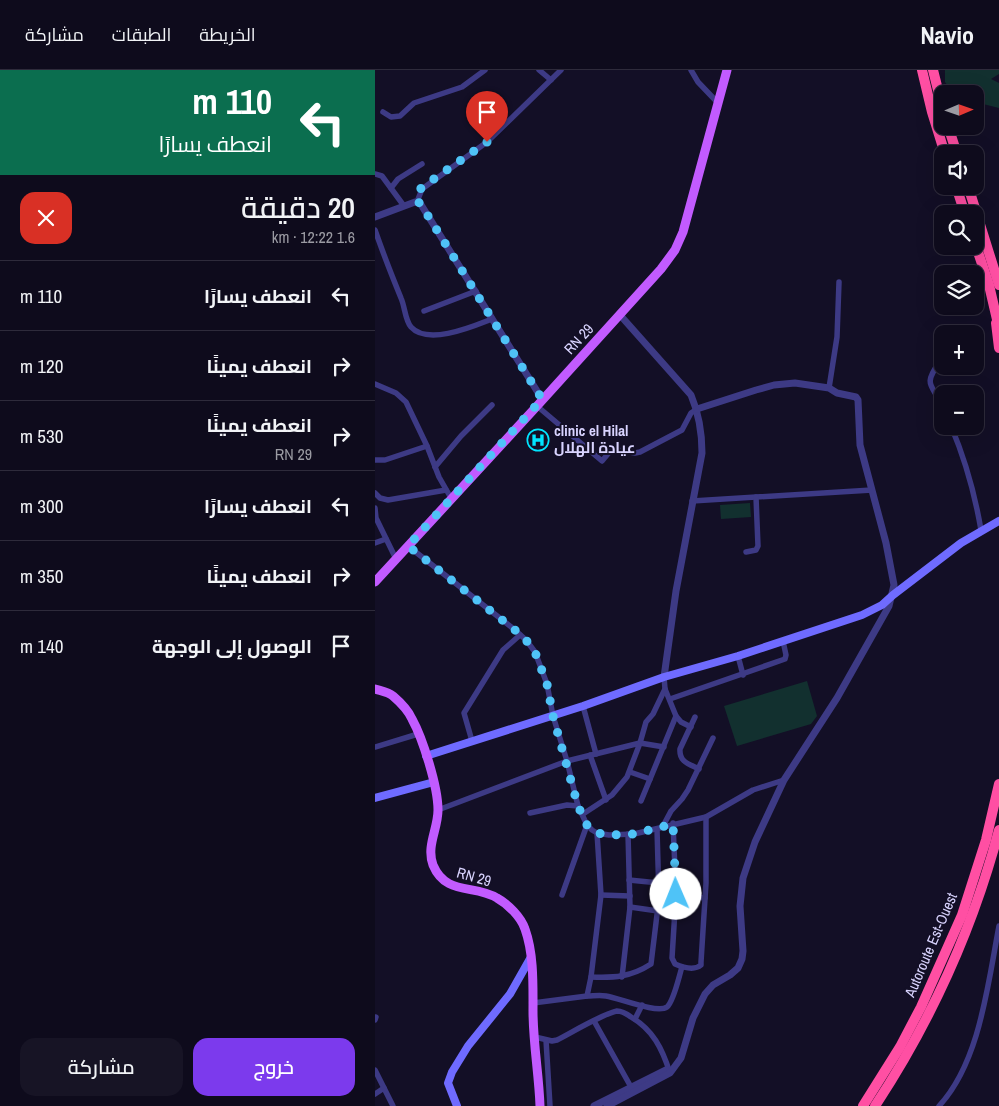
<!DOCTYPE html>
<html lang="ar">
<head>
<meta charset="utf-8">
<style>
	body { margin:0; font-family:"Archivo Narrow",Cairo,sans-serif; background:#171425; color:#f1f3f6; direction:rtl; height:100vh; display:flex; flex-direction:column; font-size:19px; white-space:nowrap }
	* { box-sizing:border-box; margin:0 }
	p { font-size:16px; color:#9b9ba3 }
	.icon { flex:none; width:28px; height:28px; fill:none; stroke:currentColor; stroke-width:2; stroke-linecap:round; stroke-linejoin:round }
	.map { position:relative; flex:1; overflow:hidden; direction:ltr }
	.panel { display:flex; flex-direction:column; background:#0e0b1c; width:375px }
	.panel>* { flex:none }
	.top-card { background:#0b6e4f; color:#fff; overflow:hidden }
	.needle { width:32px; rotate:88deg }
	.buttons { position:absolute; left:559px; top:15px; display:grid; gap:10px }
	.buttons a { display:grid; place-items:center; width:50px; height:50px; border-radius:10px; background:#0e0b1c; box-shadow:0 5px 20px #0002,0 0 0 1px #2e2b3b; font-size:25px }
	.pin { position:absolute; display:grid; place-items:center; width:42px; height:42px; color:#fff; margin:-51px -21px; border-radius:50% 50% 50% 0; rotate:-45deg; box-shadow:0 0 5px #0007 }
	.pin .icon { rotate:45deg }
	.me { position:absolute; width:55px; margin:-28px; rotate:359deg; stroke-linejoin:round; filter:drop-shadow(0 0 4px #0008) }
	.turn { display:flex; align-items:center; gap:18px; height:105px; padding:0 20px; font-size:22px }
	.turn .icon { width:65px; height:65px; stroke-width:2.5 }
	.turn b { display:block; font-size:35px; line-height:42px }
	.round { display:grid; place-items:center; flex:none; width:52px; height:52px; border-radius:15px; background:#171425 }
	.summary { display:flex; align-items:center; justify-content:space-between; height:85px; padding:0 20px }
	h1 { font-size:30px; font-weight:600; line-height:38px }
	.action { display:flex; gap:10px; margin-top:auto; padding:10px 20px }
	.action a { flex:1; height:58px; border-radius:15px; background:#7c3aed; color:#fff; font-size:20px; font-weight:600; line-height:58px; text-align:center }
	.action a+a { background:#171425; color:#f1f3f6 }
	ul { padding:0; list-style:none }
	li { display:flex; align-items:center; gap:15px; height:70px; padding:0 20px; border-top:1px solid #2e2b3b }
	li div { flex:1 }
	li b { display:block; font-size:19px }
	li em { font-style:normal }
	header { display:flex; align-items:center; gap:30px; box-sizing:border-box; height:70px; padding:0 25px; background:#0e0b1c; border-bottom:1px solid #2e2b3b }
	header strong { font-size:24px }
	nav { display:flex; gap:28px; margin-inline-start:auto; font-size:18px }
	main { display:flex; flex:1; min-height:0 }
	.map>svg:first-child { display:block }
	.green { fill:#12302f }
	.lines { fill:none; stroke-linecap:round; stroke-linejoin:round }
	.minor { stroke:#3d3a85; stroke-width:5.5 }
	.tertiary { stroke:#3d3a85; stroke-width:7 }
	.secondary { stroke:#6f6bff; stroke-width:8 }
	.primary { stroke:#c25bff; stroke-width:9 }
	.motorway { stroke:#ff4fa3; stroke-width:10 }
	.route { stroke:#4fc3f7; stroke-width:9; stroke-dasharray:0 16.2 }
	.labels { text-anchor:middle; stroke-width:4; stroke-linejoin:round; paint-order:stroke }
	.street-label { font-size:15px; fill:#d9d4ff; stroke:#130f26 }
	.poi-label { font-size:15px; font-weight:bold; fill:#d9d4ff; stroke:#130f26; text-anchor:start }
</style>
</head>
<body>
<header>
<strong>Navio</strong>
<nav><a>الخريطة</a><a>الطبقات</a><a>مشاركة</a></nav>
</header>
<main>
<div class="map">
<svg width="624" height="1036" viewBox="0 0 624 1036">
	<rect width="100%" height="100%" fill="#130f26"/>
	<g class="green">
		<polygon points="570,0 624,0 624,4 616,9 624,13 624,38 600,32 600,24 579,24 570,12"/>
		<polygon points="375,433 376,447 346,449 345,435"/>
		<polygon points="432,611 442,646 436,654 362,676 349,636"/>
	</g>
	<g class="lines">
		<g class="minor">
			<polyline points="164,0 176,10"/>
			<polyline points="316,0 323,12 343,33"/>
			<polyline points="8,42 16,47 25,46 39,33 87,17 110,0"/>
			<polyline points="0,104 7,106 29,136"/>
			<polyline points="16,118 23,109 47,94"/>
			<polyline points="42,132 47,119 112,72 186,0"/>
			<path d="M0 160C8 183 17 206 26 228 30 237 30 250 36 257 53 276 99 256 117 249"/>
			<polyline points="49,241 101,221"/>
			<path d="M564 293C547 316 558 315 568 337"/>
			<polyline points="0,314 21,323 31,332 52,376 64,407 76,428"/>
			<polyline points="454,318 462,267 464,212"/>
			<polyline points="162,336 227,391 237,379 260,383 265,382 307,360 316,343 322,339"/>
			<path d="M576 356C590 389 600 425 606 460"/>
			<polyline points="0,390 10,390 52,376"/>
			<polyline points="60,397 86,366 117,335"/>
			<polyline points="0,423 5,428 13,430 71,420"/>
			<polyline points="317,431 497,420"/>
			<polyline points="0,438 1,448 21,489"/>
			<polyline points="0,473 11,469"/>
			<polyline points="33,476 140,560 151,570 160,582 172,614 178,646 192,691 203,736 212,755 217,760 222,763 234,765 259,764 331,747 378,720 409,710"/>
			<polyline points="371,482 381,480 383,476 381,427"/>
			<polyline points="363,586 368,605"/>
			<polyline points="295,629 410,589 411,585 408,571"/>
			<polyline points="208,636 221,684"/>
			<polyline points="301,646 306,652 316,657"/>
			<path d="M320 647 305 679C304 692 314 694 324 699"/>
			<polyline points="97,671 89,643 128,580 145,565"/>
			<polyline points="0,677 43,664"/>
			<polyline points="215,685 231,730"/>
			<polyline points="255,702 275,709"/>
			<polyline points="266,731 301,646 290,619 289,607"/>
			<polyline points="63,740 192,691 265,673 289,677"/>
			<polyline points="155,743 192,735 203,736"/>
			<polyline points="208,744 237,725 252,707 265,673 271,652 278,644 290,619"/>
			<path d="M298 753 301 824 297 888 300 894C307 897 319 901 326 895V892L331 813V747"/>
			<polyline points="288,756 296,741 307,729 313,720 338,668"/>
			<polyline points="254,810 284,813"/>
			<polyline points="301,824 330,828"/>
			<polyline points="187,825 212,755"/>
			<polyline points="226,825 255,826"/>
			<polyline points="255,837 283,841"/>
			<path d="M216 907C239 908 256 907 276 894L284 828 282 759"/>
			<polyline points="247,907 255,837 253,764"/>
			<path d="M212 926C218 926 225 925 231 926 244 928 282 944 292 937 299 931 304 906 307 897"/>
			<polyline points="158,933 212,926 216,907 226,825 222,763"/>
			<polyline points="260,949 267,935"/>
			<polyline points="0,950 1,947"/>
			<polyline points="219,951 256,1017"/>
			<path d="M160 967 177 971 182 970C196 963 227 944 242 941 247 941 252 944 256 947 278 960 287 978 295 1003"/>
			<polyline points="171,970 175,1036"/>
			<polyline points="0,1000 18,1036"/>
			<polyline points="0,1024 9,1018"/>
			<path d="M564 1036C605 992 613 913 624 856"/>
		</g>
		<g class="tertiary">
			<polyline points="0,147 40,132 45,133 167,329"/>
			<path d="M245 245 316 325C324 344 327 363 327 383L301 521 289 607"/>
			<polyline points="219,1036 291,1000"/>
			<polyline points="232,1036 295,1003 306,988 318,948 330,924 338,915 355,905 363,898 367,889 368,881 365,836 368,808 380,772 409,710 462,628 514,536 519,515 511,473 485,375 483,330 481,327 462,323 454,318 420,313 399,315 381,320 322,339"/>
		</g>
		<g class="secondary">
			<polyline points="51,686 208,636 289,607 363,586 487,545 507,535 518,525 586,473 624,451"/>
			<polyline points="0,728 59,712"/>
			<polyline points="82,1036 73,1013 77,1002 93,976 135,924 156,887"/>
		</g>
		<g class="primary">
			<polyline points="0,512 162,336 286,199 300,180 308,162 352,0"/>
			<path d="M0 619C6 621 13 622 18 626 25 632 33 640 37 649 48 669 63 717 63 740 63 759 51 776 58 795 71 826 99 814 122 828 133 834 146 847 150 859 159 884 158 915 158 941 158 973 164 1005 165 1036"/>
		</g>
		<g class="motorway">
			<polyline points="547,0 557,42 570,84"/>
			<polyline points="558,0 568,40"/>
			<polyline points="573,56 582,84"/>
			<polyline points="581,116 590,144"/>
			<polyline points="593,116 624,215"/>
			<polyline points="600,173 614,215 624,258"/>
			<polyline points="621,253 624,278"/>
			<polyline points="488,1036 525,977 546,937 587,845 611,770 624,714"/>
			<path d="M500 1036C556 951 598 858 624 760"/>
		</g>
	</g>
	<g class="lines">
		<polyline class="route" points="112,72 46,118 42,132 45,133 167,329 33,476 140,560 151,570 160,582 172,614 178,646 203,736 212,755 222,763 234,765 259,764 298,754 301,824"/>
	</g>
	<defs>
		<g id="hospital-ring" transform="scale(1.125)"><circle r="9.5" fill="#130f26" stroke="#00e5ff" stroke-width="1.5"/><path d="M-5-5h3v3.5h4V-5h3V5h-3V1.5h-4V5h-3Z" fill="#00e5ff"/></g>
	</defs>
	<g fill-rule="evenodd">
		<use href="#hospital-ring" x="163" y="370"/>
	</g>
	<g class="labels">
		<g class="street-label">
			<text transform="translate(204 269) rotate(-47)" y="5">RN 29</text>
			<text transform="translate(99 807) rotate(16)" y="5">RN 29</text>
			<text transform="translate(556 875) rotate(-67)" y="5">Autoroute Est-Ouest</text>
		</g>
		<g class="poi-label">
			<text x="179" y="366">clinic el Hilal<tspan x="179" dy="17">عيادة الهلال</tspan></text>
		</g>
	</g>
</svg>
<div class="buttons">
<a><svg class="needle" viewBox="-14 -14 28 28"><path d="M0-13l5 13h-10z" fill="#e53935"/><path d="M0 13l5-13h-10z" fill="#9b9ba3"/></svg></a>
<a><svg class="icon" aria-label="sound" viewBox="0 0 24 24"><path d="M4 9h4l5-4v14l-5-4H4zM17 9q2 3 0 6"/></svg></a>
<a><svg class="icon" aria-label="search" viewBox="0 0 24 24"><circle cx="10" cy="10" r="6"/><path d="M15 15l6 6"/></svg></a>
<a><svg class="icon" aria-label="layers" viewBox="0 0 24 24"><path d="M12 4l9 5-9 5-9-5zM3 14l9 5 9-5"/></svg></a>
<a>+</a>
<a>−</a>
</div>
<div class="pin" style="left:112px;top:72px;background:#d93025"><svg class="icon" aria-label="arrive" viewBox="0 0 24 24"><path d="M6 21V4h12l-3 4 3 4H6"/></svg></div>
<svg class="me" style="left:301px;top:824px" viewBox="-20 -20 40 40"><circle r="19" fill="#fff"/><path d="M0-13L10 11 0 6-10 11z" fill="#4fc3f7"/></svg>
</div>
<section class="panel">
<div class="top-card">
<div class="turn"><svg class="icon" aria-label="left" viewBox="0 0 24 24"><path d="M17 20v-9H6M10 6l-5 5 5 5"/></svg><div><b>110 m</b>انعطف يسارًا</div></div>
</div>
<div class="summary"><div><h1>20 دقيقة</h1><p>1.6 km · 12:22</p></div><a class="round" style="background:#d93025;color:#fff"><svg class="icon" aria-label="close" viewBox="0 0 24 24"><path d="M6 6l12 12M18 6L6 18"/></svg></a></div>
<ul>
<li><svg class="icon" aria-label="left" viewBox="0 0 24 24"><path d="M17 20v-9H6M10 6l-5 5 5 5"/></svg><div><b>انعطف يسارًا</b></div><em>110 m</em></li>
<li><svg class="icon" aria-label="right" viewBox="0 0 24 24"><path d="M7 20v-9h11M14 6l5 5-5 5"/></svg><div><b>انعطف يمينًا</b></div><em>120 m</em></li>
<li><svg class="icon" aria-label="right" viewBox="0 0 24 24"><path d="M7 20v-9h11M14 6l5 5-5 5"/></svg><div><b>انعطف يمينًا</b><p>RN 29</p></div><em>530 m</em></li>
<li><svg class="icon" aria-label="left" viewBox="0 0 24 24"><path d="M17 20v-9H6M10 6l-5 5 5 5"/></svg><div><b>انعطف يسارًا</b></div><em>300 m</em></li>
<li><svg class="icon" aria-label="right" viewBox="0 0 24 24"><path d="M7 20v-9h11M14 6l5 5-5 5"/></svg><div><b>انعطف يمينًا</b></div><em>350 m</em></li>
<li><svg class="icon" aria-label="arrive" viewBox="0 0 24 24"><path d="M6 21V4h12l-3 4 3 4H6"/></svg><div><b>الوصول إلى الوجهة</b></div><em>140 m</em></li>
</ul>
<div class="action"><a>خروج</a><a>مشاركة</a></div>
</section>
</main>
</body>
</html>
